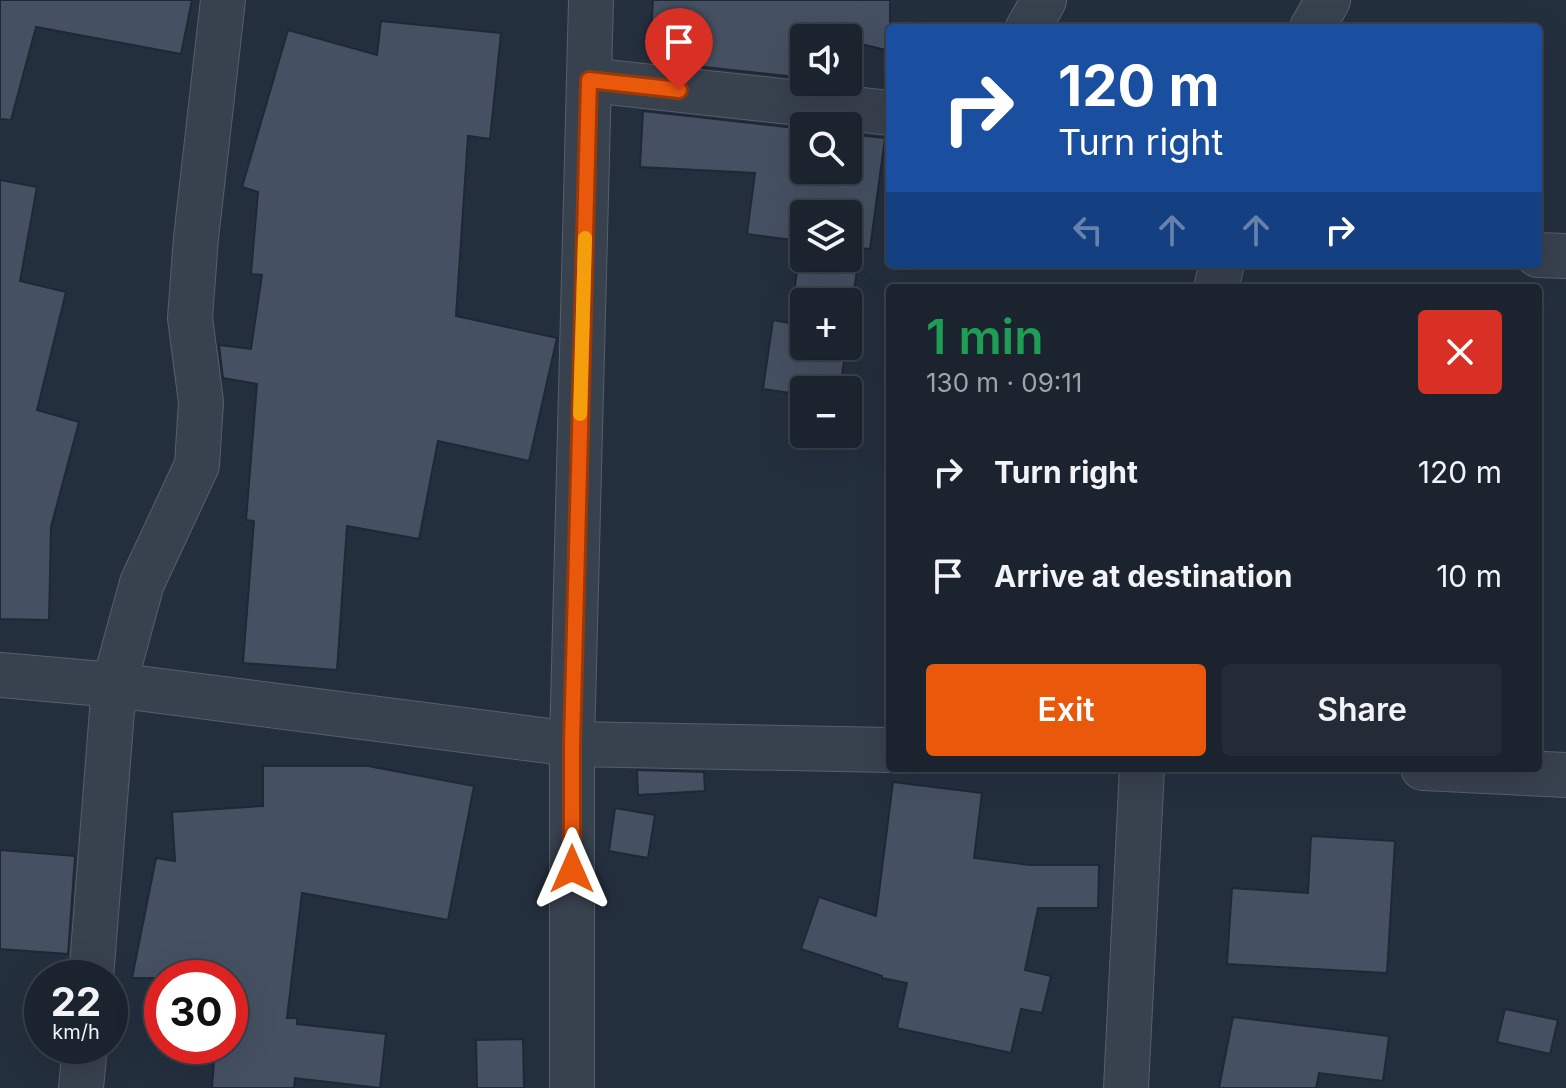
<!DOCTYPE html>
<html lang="en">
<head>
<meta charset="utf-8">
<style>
	body { margin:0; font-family:Inter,sans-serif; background:#242b36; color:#f1f3f6; height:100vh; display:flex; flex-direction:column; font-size:30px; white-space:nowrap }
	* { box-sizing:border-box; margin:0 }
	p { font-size:26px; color:#a0a4aa }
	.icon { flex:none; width:44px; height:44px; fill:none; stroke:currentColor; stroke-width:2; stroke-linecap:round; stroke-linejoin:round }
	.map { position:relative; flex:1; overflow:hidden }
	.side { position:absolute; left:886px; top:284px; width:656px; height:488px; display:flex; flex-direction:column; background:#1b232e; border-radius:8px; box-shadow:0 8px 32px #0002,0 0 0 2px #39404a }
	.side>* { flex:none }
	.top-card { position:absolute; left:886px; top:24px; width:656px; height:244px; border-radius:8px; box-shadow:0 8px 32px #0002,0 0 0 2px #39404a; background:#1a4fa0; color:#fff; overflow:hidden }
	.buttons { position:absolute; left:790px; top:24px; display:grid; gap:16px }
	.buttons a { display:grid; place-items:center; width:72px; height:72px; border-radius:8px; background:#1b232e; box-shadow:0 8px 32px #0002,0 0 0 2px #39404a; font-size:40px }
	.speed { position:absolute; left:24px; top:960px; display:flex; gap:16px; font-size:40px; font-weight:700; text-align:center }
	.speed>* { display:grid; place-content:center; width:104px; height:104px; border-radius:50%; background:#1b232e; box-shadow:0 8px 32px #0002,0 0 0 2px #39404a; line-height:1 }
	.speed small { font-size:20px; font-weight:400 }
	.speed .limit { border:12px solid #d22; background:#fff; color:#111 }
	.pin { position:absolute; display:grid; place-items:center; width:68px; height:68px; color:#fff; margin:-82px -34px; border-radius:50% 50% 50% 0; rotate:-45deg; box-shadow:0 0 8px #0007 }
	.pin .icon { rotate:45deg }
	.me { position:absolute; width:88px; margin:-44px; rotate:0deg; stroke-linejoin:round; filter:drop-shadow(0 0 6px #0008) }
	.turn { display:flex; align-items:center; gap:28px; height:168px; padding:0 40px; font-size:36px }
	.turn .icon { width:104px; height:104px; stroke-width:2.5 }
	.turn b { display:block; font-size:56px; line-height:68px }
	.lanes { display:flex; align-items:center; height:76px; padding:0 40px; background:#0003; justify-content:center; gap:40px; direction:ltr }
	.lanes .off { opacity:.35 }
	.round { display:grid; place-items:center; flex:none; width:84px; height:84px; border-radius:8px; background:#242b36 }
	.head { display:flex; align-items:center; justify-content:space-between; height:136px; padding:0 40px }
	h1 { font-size:48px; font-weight:600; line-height:60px; color:#1e9e55 }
	.button { display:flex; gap:16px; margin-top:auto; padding:16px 40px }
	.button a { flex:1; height:92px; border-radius:8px; background:#ea580c; color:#fff; font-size:32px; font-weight:600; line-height:92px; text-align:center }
	.button a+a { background:#242b36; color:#f1f3f6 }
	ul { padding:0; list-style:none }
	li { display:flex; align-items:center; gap:24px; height:104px; padding:0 40px }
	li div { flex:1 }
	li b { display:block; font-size:30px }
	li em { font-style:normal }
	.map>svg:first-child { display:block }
	.building { fill:#455162; stroke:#1f2835; stroke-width:2; fill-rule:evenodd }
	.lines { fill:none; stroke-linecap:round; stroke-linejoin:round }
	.minor-casing { stroke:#565f6c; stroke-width:46 }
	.minor { stroke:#38414e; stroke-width:44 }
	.route-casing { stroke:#983908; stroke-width:20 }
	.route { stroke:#ea580c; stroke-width:14 }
	.slow { stroke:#f59e0b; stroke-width:14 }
</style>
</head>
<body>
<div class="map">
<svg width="1566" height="1088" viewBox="0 0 1566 1088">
	<rect width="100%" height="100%" fill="#242f3e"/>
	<g class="building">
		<polygon points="0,0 192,0 181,54 36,27 11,120 0,119"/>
		<polygon points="653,0 890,0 890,51 848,41 848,38 838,38 804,29 804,78 686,65 691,35 651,33"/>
		<polygon points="381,21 501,33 490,139 468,136 456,316 557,338 529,461 438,441 419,539 347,526 337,670 243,663 254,521 246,520 257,384 223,378 219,345 251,349 262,275 251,274 258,192 242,187 288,30 377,55"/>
		<path d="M643 111 804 129V170H848V134L885 138 870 249 860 248 848 334V302H804V346H846L840 390H804V395L763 389 773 320 790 323 801 241 747 234 755 173 640 167ZM804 214H848V258H804Z"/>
		<polygon points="0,180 37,187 20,281 66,292 37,410 79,422 51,527 49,620 0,619"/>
		<polygon points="263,766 368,766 474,786 448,920 302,893 287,1018 297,1018 297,1024 386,1034 380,1088 295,1078 294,1088 212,1088 215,1046 230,1046 230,978 132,978 156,858 175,861 172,812 263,806"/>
		<polygon points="637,770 704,772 705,791 638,795"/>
		<polygon points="893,782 982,793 974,858 1030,865 1099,865 1098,908 1038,908 1025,970 1051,976 1042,1013 1021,1009 1011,1053 897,1028 907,983 882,978 882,976 801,949 819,897 876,916"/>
		<polygon points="615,808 655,815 648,858 609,851"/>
		<polygon points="1311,836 1395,841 1387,973 1227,964 1232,888 1308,893"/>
		<polygon points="0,850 75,856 68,954 0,949"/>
		<polygon points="1505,1009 1558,1020 1550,1054 1497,1042"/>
		<polygon points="1233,1017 1389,1036 1383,1081 1319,1073 1316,1088 1219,1088"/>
		<polygon points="523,1039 524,1088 477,1088 476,1040"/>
	</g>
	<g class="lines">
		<g class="minor-casing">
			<g id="minor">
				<polyline points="1028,28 1044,0"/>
				<polyline points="1312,28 1328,0"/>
				<polyline points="589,80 890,113"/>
				<polyline points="1538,255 1566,256"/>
				<polyline points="1216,288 1222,264"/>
				<polyline points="0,675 114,685 572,744 890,750"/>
				<polyline points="1423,768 1566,775"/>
				<polyline points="91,978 114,685 142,583 197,465 201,402 190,318 196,238 223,0"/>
				<polyline points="81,1088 85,1046"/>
				<polyline points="572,1088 572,744 591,0"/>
				<polyline points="1126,1088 1142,768"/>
			</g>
		</g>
		<use href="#minor" class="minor"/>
	</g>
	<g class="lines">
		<g class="route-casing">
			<polyline id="route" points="572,869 572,744 589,80 679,90"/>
		</g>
		<use href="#route" class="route"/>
		<polyline class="slow" points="580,414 585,238"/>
	</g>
</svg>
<div class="buttons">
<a><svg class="icon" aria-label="sound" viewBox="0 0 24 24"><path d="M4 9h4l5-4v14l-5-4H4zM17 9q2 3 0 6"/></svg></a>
<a><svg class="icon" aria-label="search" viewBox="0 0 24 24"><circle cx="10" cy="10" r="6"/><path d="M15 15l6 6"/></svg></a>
<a><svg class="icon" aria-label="layers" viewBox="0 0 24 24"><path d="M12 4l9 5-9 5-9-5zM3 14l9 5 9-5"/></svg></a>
<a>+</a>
<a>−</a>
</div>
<div class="speed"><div>22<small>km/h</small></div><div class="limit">30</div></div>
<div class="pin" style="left:679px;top:90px;background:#d93025"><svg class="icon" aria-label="arrive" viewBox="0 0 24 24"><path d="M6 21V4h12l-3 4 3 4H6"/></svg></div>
<svg class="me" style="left:572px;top:869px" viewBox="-20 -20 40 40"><path d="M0-17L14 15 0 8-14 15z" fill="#ea580c" stroke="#fff" stroke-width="4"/></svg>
<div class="top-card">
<div class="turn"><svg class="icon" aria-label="right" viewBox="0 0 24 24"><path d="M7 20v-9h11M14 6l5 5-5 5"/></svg><div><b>120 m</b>Turn right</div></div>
<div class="lanes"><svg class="icon off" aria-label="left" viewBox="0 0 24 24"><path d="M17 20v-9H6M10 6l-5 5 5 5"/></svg><svg class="icon off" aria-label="ahead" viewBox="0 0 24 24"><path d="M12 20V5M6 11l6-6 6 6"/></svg><svg class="icon off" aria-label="ahead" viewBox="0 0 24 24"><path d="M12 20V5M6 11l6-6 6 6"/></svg><svg class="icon" aria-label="right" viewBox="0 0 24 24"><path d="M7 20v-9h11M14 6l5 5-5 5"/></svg></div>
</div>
<section class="side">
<div class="head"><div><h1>1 min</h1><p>130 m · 09:11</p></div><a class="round" style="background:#d93025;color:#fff"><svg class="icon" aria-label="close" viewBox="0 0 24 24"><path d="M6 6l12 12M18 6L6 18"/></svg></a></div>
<ul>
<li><svg class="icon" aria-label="right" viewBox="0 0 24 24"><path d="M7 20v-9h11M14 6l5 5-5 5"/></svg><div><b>Turn right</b></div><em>120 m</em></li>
<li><svg class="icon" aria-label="arrive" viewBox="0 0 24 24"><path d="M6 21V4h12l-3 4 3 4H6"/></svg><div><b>Arrive at destination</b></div><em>10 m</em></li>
</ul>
<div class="button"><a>Exit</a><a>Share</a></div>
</section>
</div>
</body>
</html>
